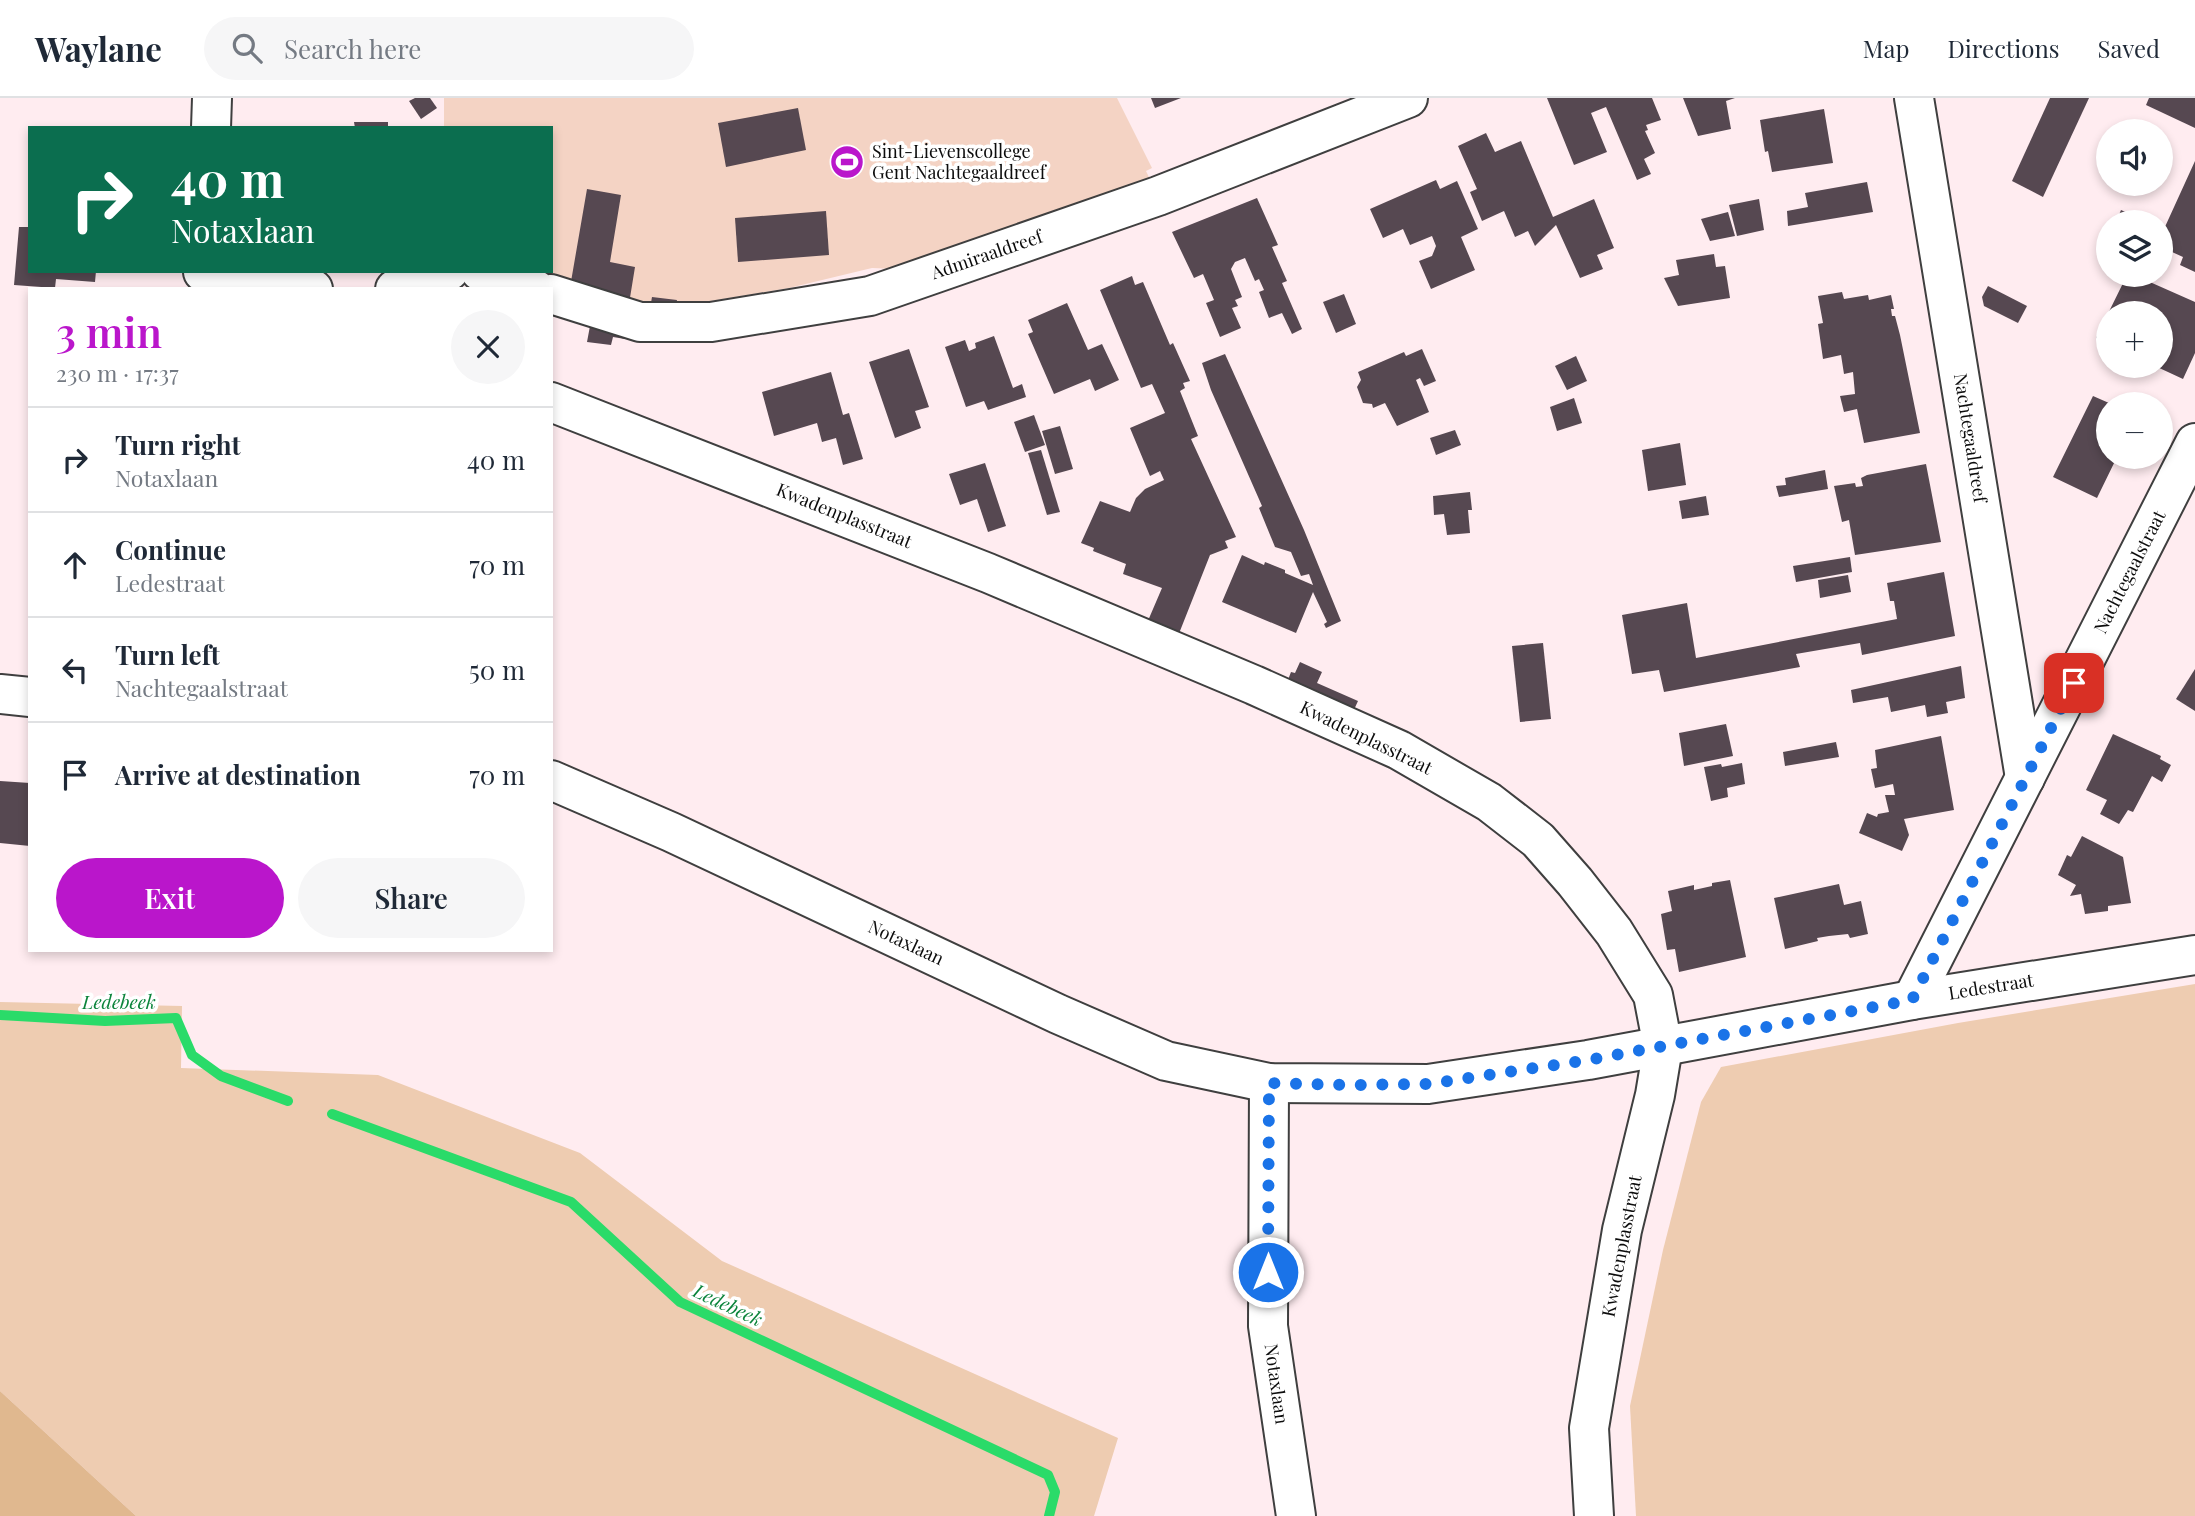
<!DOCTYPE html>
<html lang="en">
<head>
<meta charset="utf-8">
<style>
	body { margin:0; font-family:"Playfair Display",serif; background:#f6f6f7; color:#1f2937; height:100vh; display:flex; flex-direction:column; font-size:26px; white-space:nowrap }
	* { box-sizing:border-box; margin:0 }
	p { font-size:23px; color:#747a83 }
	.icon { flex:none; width:38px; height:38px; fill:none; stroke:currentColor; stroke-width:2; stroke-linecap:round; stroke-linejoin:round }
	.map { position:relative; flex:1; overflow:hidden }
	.panel { position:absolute; left:28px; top:189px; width:525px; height:665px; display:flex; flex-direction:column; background:#fff; border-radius:0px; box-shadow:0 4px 10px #0003 }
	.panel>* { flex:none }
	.banner { position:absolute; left:28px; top:28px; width:525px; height:147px; border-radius:0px; box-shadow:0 4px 10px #0003; background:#0b6e4f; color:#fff; overflow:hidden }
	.controls { position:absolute; left:2096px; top:21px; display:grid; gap:14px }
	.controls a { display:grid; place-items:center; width:77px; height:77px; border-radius:50%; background:#fff; box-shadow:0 4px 10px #0003; font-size:35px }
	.pin { position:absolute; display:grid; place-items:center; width:60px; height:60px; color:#fff; margin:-30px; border-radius:14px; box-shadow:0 4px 10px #0006 }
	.me { position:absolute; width:77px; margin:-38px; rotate:0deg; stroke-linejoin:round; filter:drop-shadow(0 0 5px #0008) }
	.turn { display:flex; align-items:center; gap:24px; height:147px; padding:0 28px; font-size:32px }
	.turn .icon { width:91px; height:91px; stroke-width:2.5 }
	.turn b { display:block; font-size:49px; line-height:60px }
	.round { display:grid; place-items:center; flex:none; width:74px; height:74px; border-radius:37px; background:#f6f6f7 }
	.summary { display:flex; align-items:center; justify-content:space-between; height:119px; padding:0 28px }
	h1 { font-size:42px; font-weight:600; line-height:52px; color:#ba16cb }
	.action { display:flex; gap:14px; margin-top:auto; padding:14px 28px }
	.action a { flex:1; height:80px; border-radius:42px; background:#ba16cb; color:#fff; font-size:28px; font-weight:600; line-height:80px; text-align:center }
	.action a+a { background:#f6f6f7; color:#1f2937 }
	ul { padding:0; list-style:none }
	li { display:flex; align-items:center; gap:21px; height:105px; padding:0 28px; border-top:2px solid #e0e1e3 }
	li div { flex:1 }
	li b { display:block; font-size:26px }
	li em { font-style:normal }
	header { display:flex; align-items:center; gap:42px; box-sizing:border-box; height:98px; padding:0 35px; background:#fff; border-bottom:2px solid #e0e1e3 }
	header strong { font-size:33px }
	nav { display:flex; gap:38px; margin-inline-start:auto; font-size:24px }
	.search { width:490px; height:63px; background:#f6f6f7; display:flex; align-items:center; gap:18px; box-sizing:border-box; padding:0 24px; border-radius:38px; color:#747a83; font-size:26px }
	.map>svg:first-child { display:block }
	.green { fill:#eeccb1 }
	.forest { fill:#e0b88f }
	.pitch { fill:#f4d3c4 }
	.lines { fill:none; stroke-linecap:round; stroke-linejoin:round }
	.stream { stroke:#2adb69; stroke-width:10 }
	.building { fill:#564851 }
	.street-casing { stroke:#3f3f3f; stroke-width:42 }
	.street { stroke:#fff; stroke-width:38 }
	.route { stroke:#1a73e8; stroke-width:12; stroke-dasharray:0 21.6 }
	.labels { text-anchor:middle; stroke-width:7; stroke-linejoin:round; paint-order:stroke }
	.poi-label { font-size:18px; fill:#0c0c0c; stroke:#fff; text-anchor:start }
	.street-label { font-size:18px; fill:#0c0c0c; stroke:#fff }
	.water-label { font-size:19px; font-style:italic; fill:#0b843b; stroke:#fff }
</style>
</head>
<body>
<header>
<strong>Waylane</strong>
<div class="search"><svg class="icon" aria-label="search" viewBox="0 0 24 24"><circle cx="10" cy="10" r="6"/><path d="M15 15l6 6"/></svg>Search here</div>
<nav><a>Map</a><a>Directions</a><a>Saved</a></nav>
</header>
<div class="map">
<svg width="2195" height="1418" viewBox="0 0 2195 1418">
	<rect width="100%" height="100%" fill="#ffecf0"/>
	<g class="green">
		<polygon points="2195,886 2195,1418 1636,1418 1630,1308 1663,1152 1701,1004 1721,969 1958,925"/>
		<polygon points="0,904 182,908 181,970 378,977 580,1055 722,1163 1118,1340 1094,1418 136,1418 0,1293"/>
	</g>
	<polygon class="forest" points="0,1293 136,1418 0,1418"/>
	<polygon class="pitch" points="444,0 1117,0 1152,70 1146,73 1158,98 943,173 872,170 789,190 644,214 495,173 551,173 551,30 444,30"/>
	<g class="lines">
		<g class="stream">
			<polyline points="0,917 105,923 176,920 192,957 221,978 288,1003"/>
			<polyline points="332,1016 571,1104 680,1204 1048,1377 1055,1394 1049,1418"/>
		</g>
	</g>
	<g class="building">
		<polygon points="415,0 430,0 437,10 421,21 409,3"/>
		<polygon points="1151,0 1181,0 1155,10"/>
		<polygon points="1547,0 1652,0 1661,22 1646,27 1648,32 1645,33 1655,55 1644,61 1651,76 1637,82 1606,9 1591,15 1607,54 1574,67"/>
		<polygon points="1683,0 1735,0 1726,3 1731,31 1698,38"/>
		<polygon points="2050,0 2089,0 2043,99 2012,83"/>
		<polygon points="2149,0 2195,0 2195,30 2146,7"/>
		<polygon points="798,10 806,52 726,69 718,25"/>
		<polygon points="1824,11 1833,65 1772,74 1768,53 1765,54 1760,22"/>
		<polygon points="354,24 388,24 388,30 355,30"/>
		<polygon points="1486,35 1495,54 1521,43 1553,119 1594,101 1614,150 1597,157 1603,171 1580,180 1556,127 1535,148 1528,133 1515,139 1504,113 1482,123 1470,94 1477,91 1458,48"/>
		<polygon points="2195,63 2195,174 2180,167 2183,159 2161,149 2161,130 2164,131"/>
		<polygon points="1436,82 1440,91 1457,83 1478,131 1461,139 1475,172 1431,191 1419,163 1432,158 1436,148 1432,138 1410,147 1403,131 1383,140 1370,111"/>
		<polygon points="1867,84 1873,114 1788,128 1787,113 1808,109 1805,95"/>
		<polygon points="587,91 621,97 610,164 635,169 628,212 568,201"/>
		<polygon points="1257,100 1278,147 1272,149 1287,183 1282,185 1302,231 1292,236 1282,215 1269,220 1259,194 1264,192 1259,181 1255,183 1245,160 1235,164 1231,171 1242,199 1235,202 1238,208 1232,210 1241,230 1220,239 1206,205 1214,202 1203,176 1194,180 1172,134"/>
		<polygon points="1759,101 1764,132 1737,138 1729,107"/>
		<polygon points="2121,112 2148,124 2116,124"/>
		<polygon points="826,113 829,157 738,164 735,120"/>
		<polygon points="1728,114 1735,138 1710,143 1701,121"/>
		<polygon points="19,129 30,129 30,173 96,173 95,184 56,181 55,190 14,187"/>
		<polygon points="1714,156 1716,169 1725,168 1730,200 1678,208 1664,180 1679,177 1676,162"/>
		<polygon points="2127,177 2134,177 2195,204 2195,255 2183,281 2155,268 2161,268 2161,215 2109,215 2109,246 2096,240"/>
		<polygon points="1132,178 1135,187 1143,184 1170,247 1173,245 1190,283 1183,285 1185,290 1180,293 1198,338 1191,341 1236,439 1225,443 1228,450 1210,457 1178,538 1147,525 1162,490 1123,476 1126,466 1093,453 1094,450 1081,445 1100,403 1130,414 1136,400 1145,391 1164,382 1160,373 1150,378 1130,330 1165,315 1152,286 1141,290 1100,192"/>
		<polygon points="1988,188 2027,208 2018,225 1984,208 1982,199"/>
		<polygon points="1842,194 1844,201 1868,197 1869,202 1891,197 1894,211 1891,211 1892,218 1895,218 1900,237 1920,335 1864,345 1857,311 1844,314 1840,298 1855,296 1853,274 1844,276 1841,257 1823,261 1818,226 1823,225 1818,198"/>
		<polygon points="1344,196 1356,226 1336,235 1323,204"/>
		<polygon points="652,199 677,202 674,220 649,216"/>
		<polygon points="1067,205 1088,252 1102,246 1119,282 1095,293 1090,281 1054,296 1028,236 1033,234 1028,222"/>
		<polygon points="590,228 627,234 625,241 613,239 611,247 587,244"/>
		<polygon points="994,238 1013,290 1022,286 1026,299 988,312 984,303 966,309 945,249 965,242 969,253 976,250 975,245"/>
		<polygon points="909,251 929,309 915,313 921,330 895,340 869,264"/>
		<polygon points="1422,251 1436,283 1424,288 1420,280 1416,282 1429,314 1397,328 1385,305 1373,310 1372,306 1363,305 1357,289 1361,282 1358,274 1404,254 1406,258"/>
		<polygon points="1225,256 1304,432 1341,523 1326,530 1324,526 1327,524 1313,494 1296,535 1222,504 1242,457 1264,467 1265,464 1285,472 1285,475 1313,487 1309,476 1301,478 1291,454 1275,449 1259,410 1262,408 1211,292 1202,265"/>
		<polygon points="1576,258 1587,283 1567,292 1555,268"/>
		<polygon points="831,274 843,317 849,315 863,361 843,367 836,340 822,344 817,325 774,338 762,294"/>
		<polygon points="2093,298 2109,305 2109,359 2117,359 2097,400 2053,379"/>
		<polygon points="1574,300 1582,325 1557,333 1550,309"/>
		<polygon points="1034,317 1045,347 1025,354 1014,324"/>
		<polygon points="1060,328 1073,371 1055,376 1042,333"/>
		<polygon points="1455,332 1461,347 1436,357 1430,340"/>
		<polygon points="1680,345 1686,387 1648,393 1642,352"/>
		<polygon points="1041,352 1060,414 1047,417 1028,355"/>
		<polygon points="985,365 1006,428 988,434 977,401 960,407 949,376"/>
		<polygon points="1926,366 1941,444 1855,457 1849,422 1842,424 1834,388 1855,385 1856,389 1863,388 1861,380 1867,377"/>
		<polygon points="1825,372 1828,391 1779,399 1776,388 1786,387 1785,380"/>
		<polygon points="1470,394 1472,412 1468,412 1470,435 1447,437 1444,416 1434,417 1433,398"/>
		<polygon points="1706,398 1709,417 1682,421 1679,403"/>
		<polygon points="1850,459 1852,474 1796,484 1793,468"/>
		<polygon points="1944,474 1955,538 1862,557 1860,545 1796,556 1800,569 1664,594 1659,572 1632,576 1622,517 1687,505 1696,560 1897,521 1894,503 1890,503 1887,485"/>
		<polygon points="1848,477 1851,494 1820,500 1818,482"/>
		<polygon points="1543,545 1551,621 1520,624 1512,548"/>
		<polygon points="1300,564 1322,574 1317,585 1358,603 1352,616 1286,587 1291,574 1295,575"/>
		<polygon points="1961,568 1965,600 1946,604 1948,615 1927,619 1925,607 1891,614 1888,599 1853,605 1851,592"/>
		<polygon points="2195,571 2195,613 2176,601"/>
		<polygon points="1726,626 1733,658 1684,668 1679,635"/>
		<polygon points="2113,636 2161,658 2160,661 2171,667 2162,684 2152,678 2133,714 2128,712 2119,726 2100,716 2107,702 2086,692"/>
		<polygon points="1941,638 1954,712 1904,721 1909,737 1902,753 1859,735 1867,715 1877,719 1878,716 1889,714 1885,697 1895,697 1893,686 1875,690 1871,671 1877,670 1875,652"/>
		<polygon points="1836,644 1839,659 1785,668 1783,654"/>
		<polygon points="1742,665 1745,686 1727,690 1728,699 1711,703 1704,669 1721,666 1722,669"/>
		<polygon points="0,683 30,685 30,748 0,745"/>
		<polygon points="2082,738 2123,759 2131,805 2108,808 2108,813 2085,816 2081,796 2070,798 2076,787 2058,777 2067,757 2071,759"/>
		<polygon points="1730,782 1746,859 1679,874 1675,851 1667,852 1661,816 1672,813 1668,793 1694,787 1694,792 1712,788 1712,785"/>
		<polygon points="1839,786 1844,807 1861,803 1868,836 1850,840 1848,836 1829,838 1817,840 1818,843 1785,851 1774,800"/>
	</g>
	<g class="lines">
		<g class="street-casing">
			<g id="street">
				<polyline points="1914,0 2025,680"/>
				<polyline points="211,30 212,0"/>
				<polyline points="480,173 535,191"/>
				<polyline points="203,174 313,191"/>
				<polyline points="395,191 449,173"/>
				<polyline points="551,196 640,224 711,224 870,198 1158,98 1408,0"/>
				<polyline points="551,304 988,475 1254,587 1399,652 1489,704 1538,742 1575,784 1614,834 1653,897 1663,949 1655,997 1622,1132 1589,1330 1594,1418"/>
				<polyline points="0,596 30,599"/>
				<polyline points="551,682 671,734 1058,916 1166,963 1269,985 1428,986 1588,962 1912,902 2195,857"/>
				<polyline points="1912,902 2195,345"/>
				<polyline points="1269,985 1268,1228 1296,1418"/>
			</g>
		</g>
		<use href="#street" class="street"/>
	</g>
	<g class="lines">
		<polyline class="route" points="1268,1174 1269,985 1353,987 1428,986 1588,962 1912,902 2074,585"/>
	</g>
	<defs>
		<g id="stadium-disc" transform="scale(1.75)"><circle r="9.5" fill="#ba16cb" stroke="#fff"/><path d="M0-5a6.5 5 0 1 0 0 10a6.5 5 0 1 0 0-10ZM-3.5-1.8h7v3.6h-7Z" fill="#fff"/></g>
	</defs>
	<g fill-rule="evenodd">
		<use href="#stadium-disc" x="847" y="64"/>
	</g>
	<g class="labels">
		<g class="poi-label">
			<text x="872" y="60">Sint-Lievenscollege<tspan x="872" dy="21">Gent Nachtegaaldreef</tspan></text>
		</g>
		<g class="street-label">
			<text transform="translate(987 157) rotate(-19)" y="6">Admiraaldreef</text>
			<text transform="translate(1970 340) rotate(81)" y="6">Nachtegaaldreef</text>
			<text transform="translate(844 418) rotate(22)" y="6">Kwadenplasstraat</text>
			<text transform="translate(2130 474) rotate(-63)" y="6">Nachtegaalstraat</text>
			<text transform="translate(1366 640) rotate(26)" y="6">Kwadenplasstraat</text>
			<text transform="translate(906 845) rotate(25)" y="6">Notaxlaan</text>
			<text transform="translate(1991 889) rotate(-9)" y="6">Ledestraat</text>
			<text transform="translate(1622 1148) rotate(-79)" y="6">Kwadenplasstraat</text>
			<text transform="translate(1276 1286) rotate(82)" y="6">Notaxlaan</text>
		</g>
		<g class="water-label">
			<text x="119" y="911">Ledebeek</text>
			<text transform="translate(728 1207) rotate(25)" y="7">Ledebeek</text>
		</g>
	</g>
</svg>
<div class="controls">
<a><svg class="icon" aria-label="sound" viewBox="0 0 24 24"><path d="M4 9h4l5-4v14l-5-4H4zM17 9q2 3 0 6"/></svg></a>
<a><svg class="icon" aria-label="layers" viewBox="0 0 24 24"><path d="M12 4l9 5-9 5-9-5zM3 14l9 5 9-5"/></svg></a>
<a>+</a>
<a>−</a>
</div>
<div class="pin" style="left:2074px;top:585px;background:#d93025"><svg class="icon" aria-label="arrive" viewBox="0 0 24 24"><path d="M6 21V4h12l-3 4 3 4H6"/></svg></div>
<svg class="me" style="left:1268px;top:1174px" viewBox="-20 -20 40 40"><circle r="17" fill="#1a73e8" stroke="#fff" stroke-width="3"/><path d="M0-11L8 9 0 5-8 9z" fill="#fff"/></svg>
<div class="banner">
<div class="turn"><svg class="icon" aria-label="right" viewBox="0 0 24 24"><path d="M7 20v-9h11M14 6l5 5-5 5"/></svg><div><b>40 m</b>Notaxlaan</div></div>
</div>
<section class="panel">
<div class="summary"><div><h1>3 min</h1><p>230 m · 17:37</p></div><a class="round"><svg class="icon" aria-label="close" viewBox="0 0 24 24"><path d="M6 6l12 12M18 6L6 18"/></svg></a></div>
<ul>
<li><svg class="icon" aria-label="right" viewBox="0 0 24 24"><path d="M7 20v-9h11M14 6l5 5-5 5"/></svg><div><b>Turn right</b><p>Notaxlaan</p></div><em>40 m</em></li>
<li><svg class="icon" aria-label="ahead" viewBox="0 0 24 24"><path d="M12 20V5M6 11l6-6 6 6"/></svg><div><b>Continue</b><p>Ledestraat</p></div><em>70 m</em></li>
<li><svg class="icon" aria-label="left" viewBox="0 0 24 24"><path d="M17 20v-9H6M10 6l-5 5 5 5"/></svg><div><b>Turn left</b><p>Nachtegaalstraat</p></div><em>50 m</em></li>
<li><svg class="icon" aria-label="arrive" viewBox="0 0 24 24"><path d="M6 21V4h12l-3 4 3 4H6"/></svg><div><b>Arrive at destination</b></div><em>70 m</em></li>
</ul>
<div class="action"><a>Exit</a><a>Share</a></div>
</section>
</div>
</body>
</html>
